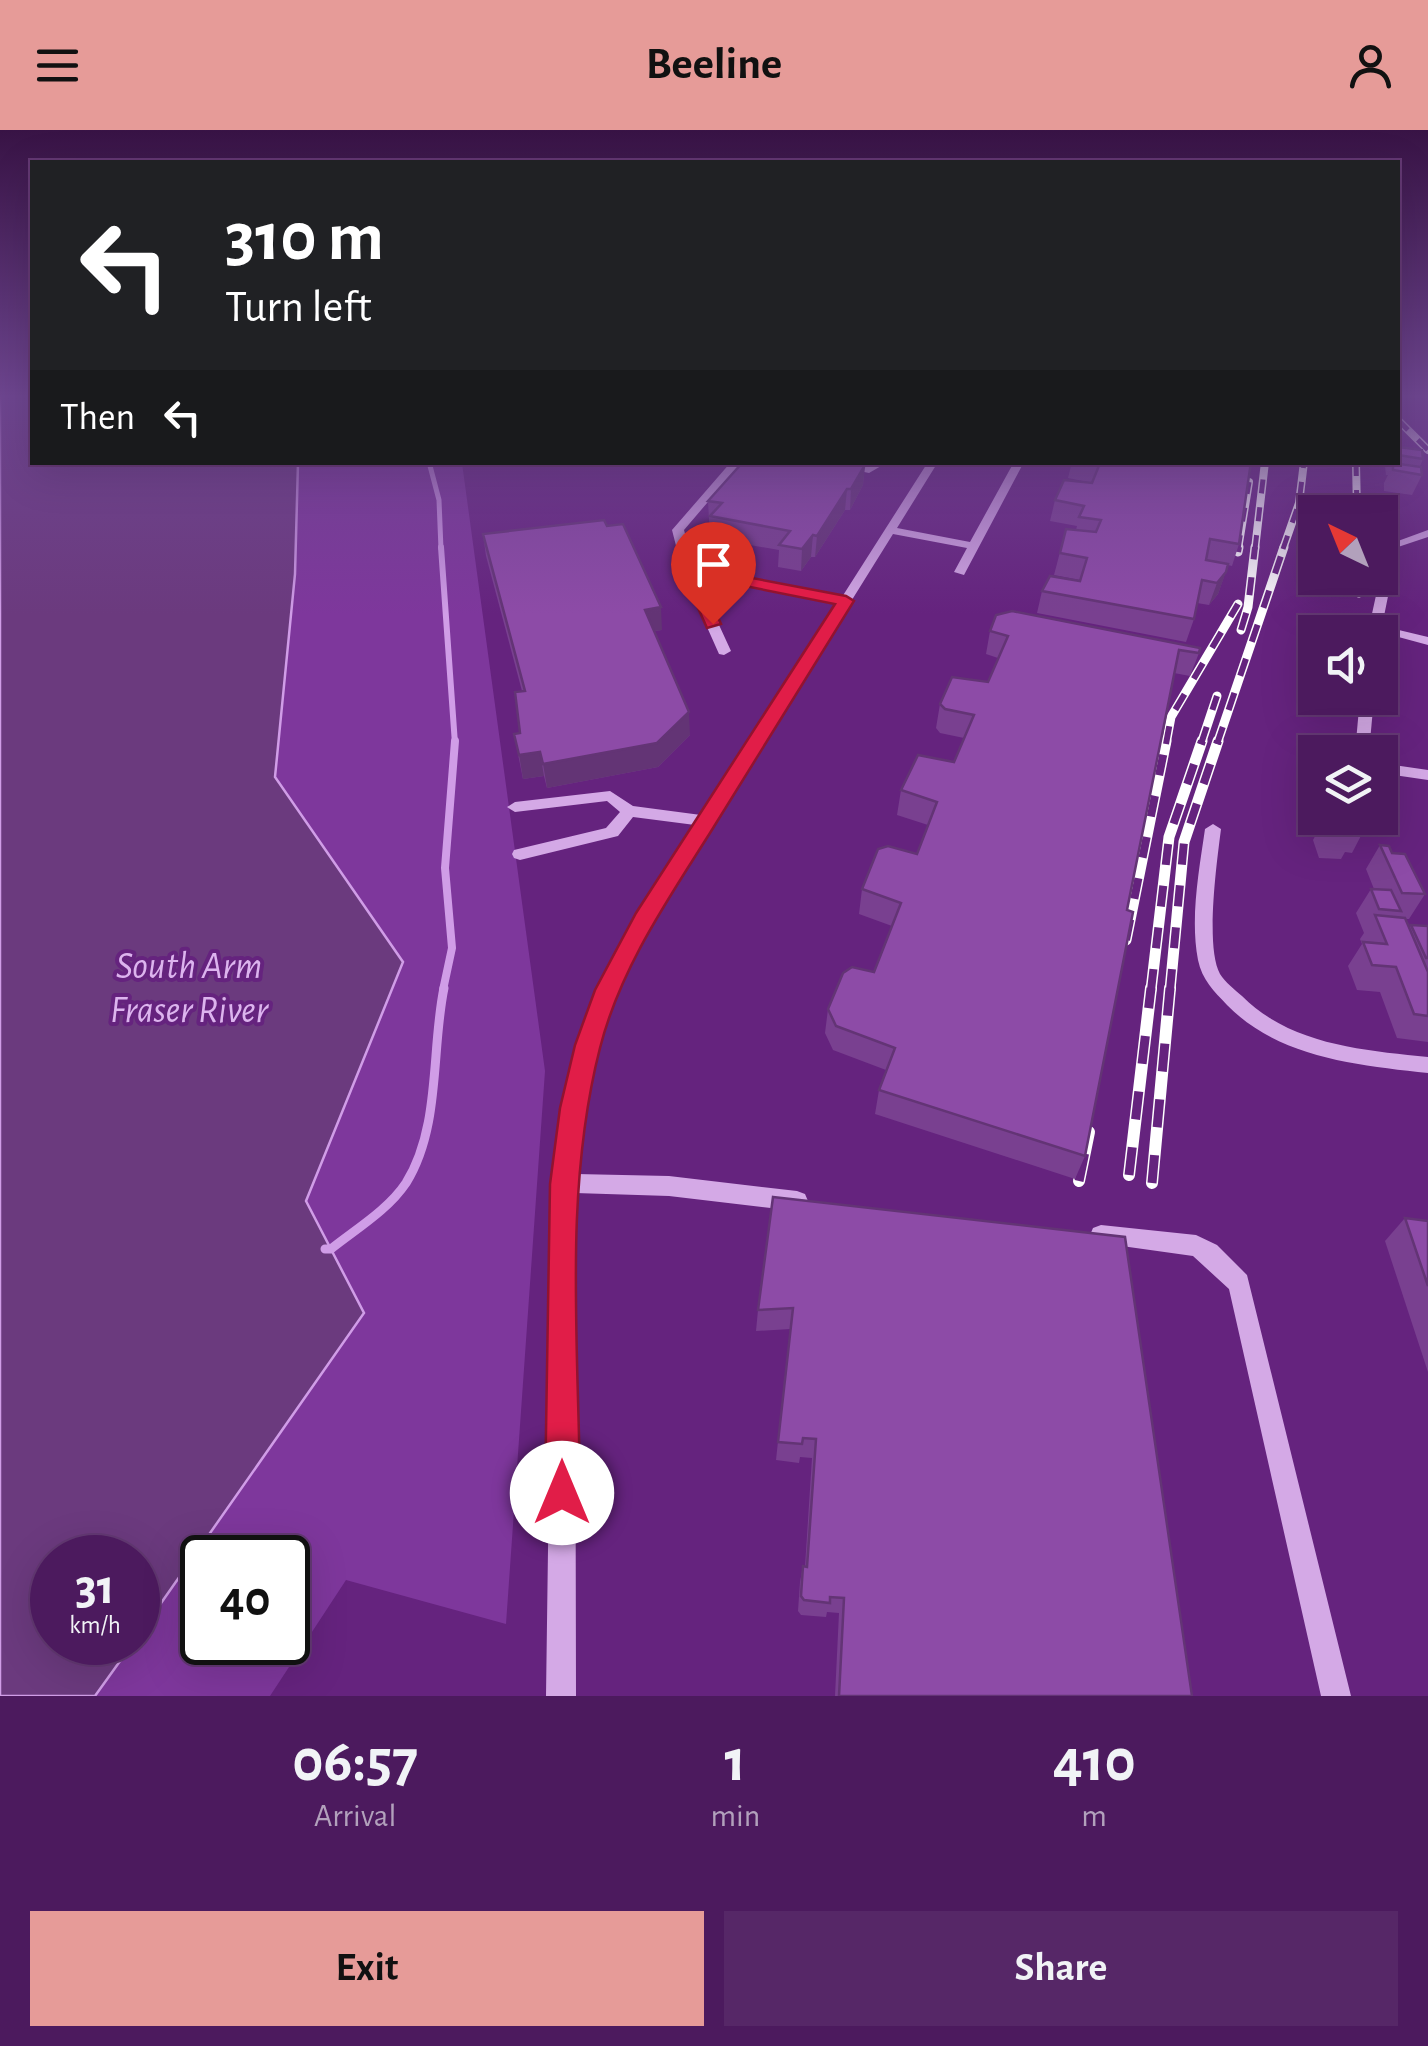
<!DOCTYPE html>
<html lang="en">
<head>
<meta charset="utf-8">
<style>
	body { margin:0; font-family:"Alegreya Sans",sans-serif; background:#562767; color:#f1f3f6; height:100vh; display:flex; flex-direction:column; font-size:38px; white-space:nowrap }
	* { box-sizing:border-box; margin:0 }
	p { font-size:32px; color:#b2a1bc }
	.icon { flex:none; width:55px; height:55px; fill:none; stroke:currentColor; stroke-width:2; stroke-linecap:round; stroke-linejoin:round }
	.map { position:relative; height:1566px; overflow:hidden }
	.drawer { display:flex; flex-direction:column; background:#4c1a5e; flex:1 }
	.drawer>* { flex:none }
	.hud { position:absolute; left:30px; top:30px; width:1370px; height:305px; border-radius:0px; box-shadow:0 10px 40px #0002,0 0 0 2px #633873; background:#202124; color:#fff; overflow:hidden }
	.needle { width:65px; rotate:317deg }
	.controls { position:absolute; left:1298px; top:365px; display:grid; gap:20px }
	.controls a { display:grid; place-items:center; width:100px; height:100px; border-radius:0px; background:#4c1a5e; box-shadow:0 10px 40px #0002,0 0 0 2px #633873; font-size:50px }
	.speed { position:absolute; left:30px; top:1405px; display:flex; gap:20px; font-size:50px; font-weight:700; text-align:center }
	.speed>* { display:grid; place-content:center; width:130px; height:130px; border-radius:50%; background:#4c1a5e; box-shadow:0 10px 40px #0002,0 0 0 2px #633873; line-height:1 }
	.speed small { font-size:25px; font-weight:400 }
	.speed .limit { border:5px solid #111; border-radius:15px; background:#fff; color:#111 }
	.pin { position:absolute; display:grid; place-items:center; width:85px; height:85px; color:#fff; margin:-102px -42px; border-radius:50% 50% 50% 0; rotate:-45deg; box-shadow:0 0 10px #0007 }
	.pin .icon { rotate:45deg }
	.me { position:absolute; width:110px; margin:-55px; rotate:0deg; stroke-linejoin:round; filter:drop-shadow(0 0 8px #0008) }
	.turn { display:flex; align-items:center; gap:35px; height:210px; padding:0 30px; font-size:45px }
	.turn .icon { width:130px; height:130px; stroke-width:2.5 }
	.turn b { display:block; font-size:70px; line-height:85px }
	.then { display:flex; align-items:center; height:95px; padding:0 30px; background:#0003; gap:20px; font-size:38px }
	.eta { display:flex; justify-content:space-evenly; align-items:center; height:170px; text-align:center }
	.eta b { font-size:60px; font-weight:600; line-height:70px }
	.cta { display:flex; gap:20px; margin-top:auto; padding:20px 30px }
	.cta a { flex:1; height:115px; border-radius:0px; background:#e69b98; color:#111; font-size:40px; font-weight:600; line-height:115px; text-align:center }
	.cta a+a { background:#562767; color:#f1f3f6 }
	header { display:flex; justify-content:space-between; align-items:center; height:130px; padding:0 30px; background:#e69b98; color:#111; font-size:45px; font-weight:600 }
	.map>svg:first-child { display:block }
	.green { fill:#7e379c; fill-rule:evenodd }
	.water { fill:#6b3a7e; stroke:#d09de7; stroke-width:2.5 }
	.lines { fill:none; stroke-linecap:round; stroke-linejoin:round }
	.stream-far3 { stroke:#d09de7; stroke-width:5 }
	.stream-far2 { stroke:#d09de7; stroke-width:6 }
	.stream-far1 { stroke:#d09de7; stroke-width:8 }
	.stream { stroke:#d09de7; stroke-width:9 }
	.minor { fill:#d4a9e6; fill-rule:evenodd }
	.rail-far3-casing { stroke:#fff; stroke-width:8 }
	.rail-far2-casing { stroke:#fff; stroke-width:9 }
	.rail-far1-casing { stroke:#fff; stroke-width:11 }
	.rail-casing { stroke:#fff; stroke-width:12 }
	.rail-far3 { stroke:#65237e; stroke-width:5; stroke-dasharray:14; stroke-linecap:butt }
	.rail-far2 { stroke:#65237e; stroke-width:6; stroke-dasharray:18; stroke-linecap:butt }
	.rail-far1 { stroke:#65237e; stroke-width:8; stroke-dasharray:21; stroke-linecap:butt }
	.rail { stroke:#65237e; stroke-width:9; stroke-dasharray:28; stroke-linecap:butt }
	.wall { fill:#794090 }
	.shaded-wall { fill:#633475 }
	.building { fill:#8d4ba7; stroke:#633475; stroke-width:2.5 }
	.route { fill:#e11d48; stroke:#92132f; stroke-width:2.5 }
	.labels { text-anchor:middle; stroke-width:8; stroke-linejoin:round; paint-order:stroke }
	.water-label { font-size:38px; font-style:italic; fill:#dcb4ee; stroke:#65237e }
</style>
</head>
<body>
<header><svg class="icon" aria-label="menu" viewBox="0 0 24 24"><path d="M4 6h16M4 12h16M4 18h16"/></svg>Beeline<svg class="icon" aria-label="person" viewBox="0 0 24 24"><circle cx="12" cy="8" r="4"/><path d="M4 21q1-7 8-7t8 7"/></svg></header>
<div class="map">
<svg width="1428" height="1566" viewBox="0 0 1428 1566">
	<rect width="100%" height="100%" fill="#65237e"/>
	<path class="green" d="M275 333H462L545 941 506 1494 346 1450 270 1566H0V1172ZM52 1428H138V1512H52ZM202 1428H288V1512H202Z"/>
	<polygon class="water" points="0,265 32,265 32,332 298,333 295,444 275,647 403,832 306,1071 364,1183 138,1506 138,1428 52,1428 52,1512 133,1513 95,1566 0,1566"/>
	<g class="lines">
		<polyline class="stream-far3" points="429,332 439,370 441,419"/>
		<polyline class="stream-far2" points="441,417 455,614"/>
		<polyline class="stream-far1" points="443,860 452,818 445,738 455,611"/>
		<path class="stream" d="M325 1119H331C356 1099 388 1080 406 1053 441 997 431 920 444 858"/>
		<g class="minor">
			<path d="M731 332H742L684 400 694 437 842 467 928 332H938L897 398 970 412 1014 332H1024L964 445 954 442 967 418 893 404 652 791 626 840 608 881 594 929 576 1044 669 1046 797 1061 805 1064 808 1071 805 1078 797 1081 669 1066 575 1063 576 1566H546L553 1053C561 995 568 936 589 881 615 814 657 755 695 695L633 687 618 706 520 730 514 728 512 724 514 720 606 698 620 682 607 671 515 682 507 677 515 672 610 661 633 676 701 685 837 473 696 445 731 521 724 525 719 524 683 443 672 400Z"/>
			<polygon points="816,332 867,337 875,332 888,332 869,343"/>
			<polygon points="1428,400 1428,407 1398,417 1382,496 1428,507 1428,515 1380,502 1368,502 1387,415"/>
			<polygon points="1360,568 1374,568 1369,622 1355,622"/>
			<polygon points="1380,633 1428,640 1428,650 1380,643"/>
			<path d="M1213 694 1221 699C1217 731 1205 817 1220 844 1225 852 1235 860 1242 866 1291 915 1363 920 1428 927V943C1357 935 1279 928 1227 875 1214 861 1202 850 1198 830 1190 788 1199 741 1205 699Z"/>
			<polygon points="1101,1095 1196,1105 1217,1115 1247,1145 1351,1566 1321,1566 1229,1159 1193,1126 1093,1112 1090,1105 1093,1098"/>
		</g>
		<g class="rail-far3-casing">
			<g id="rail-far3">
				<polyline points="1398,290 1428,320"/>
				<polyline points="1356,332 1357,382"/>
				<polyline points="1238,419 1249,352"/>
				<polyline points="1255,419 1265,332"/>
				<polyline points="1283,419 1299,373 1304,332"/>
			</g>
		</g>
		<g class="rail-far2-casing">
			<g id="rail-far2">
				<polyline points="1238,422 1239,417"/>
				<polyline points="1358,448 1359,463"/>
				<polyline points="1241,500 1248,477 1255,417"/>
				<polyline points="1166,614 1171,587 1238,474"/>
				<polyline points="1201,614 1217,566"/>
				<polyline points="1217,614 1284,417"/>
			</g>
		</g>
		<g class="rail-far1-casing">
			<g id="rail-far1">
				<polyline points="1126,810 1166,611"/>
				<polyline points="1151,860 1169,707 1202,611"/>
				<polyline points="1170,860 1184,712 1218,611"/>
			</g>
		</g>
		<g class="rail-casing">
			<g id="rail">
				<polyline points="1129,1045 1151,858"/>
				<polyline points="1079,1051 1089,1002"/>
				<polyline points="1152,1053 1170,858"/>
			</g>
		</g>
		<use href="#rail-far3" class="rail-far3"/>
		<use href="#rail-far2" class="rail-far2"/>
		<use href="#rail-far1" class="rail-far1"/>
		<use href="#rail" class="rail"/>
	</g>
	<g class="wall">
		<polygon points="1398,317 1423,329 1420,336 1422,345 1412,365 1384,361 1384,353 1388,345 1386,345 1385,336 1387,332 1398,332"/>
		<polygon points="1072,332 1251,332 1239,414 1232,436 1228,435 1218,464 1209,475 1197,473 1194,489 1186,512 1037,483 1042,461 1080,451 1080,450 1054,445 1066,399 1076,400 1077,396 1050,391 1055,370 1092,353 1068,348"/>
		<polygon points="801,334 865,335 863,355 850,380 845,380 815,427 811,427 801,441 778,437 779,420 710,408 708,371"/>
		<polygon points="483,404 662,500 654,501 690,605 658,637 547,658 544,646 523,649 514,604 520,603 522,561 486,426"/>
		<polygon points="996,485 1199,523 1190,546 1174,543 1127,780 1085,1026 1075,1049 875,984 879,960 886,940 833,920 825,903 828,879 874,842 892,796 859,784 862,759 917,724 928,695 897,685 901,660 954,632 964,608 940,603 936,598 940,574 988,552 998,528 986,524 990,501"/>
		<polygon points="1325,688 1360,688 1365,698 1352,723 1345,722 1341,729 1319,728 1313,710"/>
		<polygon points="1380,715 1392,723 1425,764 1409,789 1406,789 1410,797 1411,795 1428,796 1428,912 1397,908 1380,862 1357,860 1348,836 1362,814 1360,809 1364,803 1356,783 1371,759 1374,759 1366,739"/>
		<polygon points="773,1067 1192,1566 835,1566 839,1483 827,1482 826,1487 801,1485 798,1481 800,1452 803,1436 805,1437 812,1328 800,1327 799,1333 776,1330 790,1199 756,1201 758,1180"/>
		<polygon points="1405,1088 1428,1091 1428,1242 1385,1111"/>
	</g>
	<g class="shaded-wall">
		<polygon points="865,335 863,355 850,380 851,359"/>
		<polygon points="847,359 845,380 815,427 817,406"/>
		<polygon points="813,405 811,427 801,441 802,419"/>
		<polygon points="1226,442 1218,464 1209,475 1217,453"/>
		<polygon points="661,477 662,500 646,502 645,480"/>
		<polygon points="689,582 690,605 658,637 547,658 543,634"/>
		<polygon points="540,622 544,646 523,649 519,625"/>
	</g>
	<g class="building">
		<polygon points="1398,317 1422,320 1423,329 1398,325"/>
		<polygon points="743,332 791,332 801,334 803,332 852,332 865,335 851,359 847,359 817,406 813,405 802,419 779,415 790,401 710,386 722,373 708,371"/>
		<polygon points="1097,332 1251,332 1239,414 1210,409 1206,430 1228,434 1226,442 1217,453 1202,450 1194,489 1042,461 1050,446 1080,451 1087,428 1060,423 1066,399 1096,402 1101,390 1079,387 1084,376 1055,370 1064,350 1092,353 1100,333"/>
		<polygon points="1393,333 1421,337 1422,345 1393,340"/>
		<polygon points="604,390 607,396 623,394 661,477 645,480 689,582 657,613 543,634 540,622 519,625 514,604 520,603 515,562 525,561 483,404"/>
		<polygon points="1012,481 1200,518 1199,523 1179,520 1127,780 1133,782 1085,1026 879,960 895,918 836,896 828,879 843,843 852,837 874,842 901,773 862,759 878,719 888,716 917,724 937,672 901,660 918,625 954,632 974,585 945,579 940,574 952,547 988,552 1008,506 990,501 996,485"/>
		<polygon points="1326,688 1360,688 1365,698 1352,698 1355,705 1332,704"/>
		<polygon points="1380,715 1389,716 1392,723 1405,724 1425,764 1402,763"/>
		<polygon points="1371,759 1391,760 1401,781 1379,779"/>
		<polygon points="1375,785 1405,788 1428,842 1428,886 1414,884 1396,837 1372,835 1363,812 1387,814"/>
		<polygon points="1411,795 1428,796 1428,828 1426,828"/>
		<polygon points="773,1067 1125,1107 1192,1566 839,1566 844,1468 830,1467 830,1473 804,1470 801,1466 803,1436 807,1437 816,1309 803,1308 802,1314 778,1312 793,1178 758,1180"/>
		<polygon points="1405,1088 1428,1091 1428,1156"/>
	</g>
	<linearGradient id="sky" x2="0" y2="1"><stop stop-color="#381345"/><stop offset="0.55" stop-color="#6d458f"/><stop offset="1" stop-color="#6d458f" stop-opacity="0"/></linearGradient>
	<rect width="1428" height="484" fill="url(#sky)"/>
	<path class="route" d="M689 436 846 466 854 471C806 548 758 626 710 703 667 771 620 839 600 918 563 1062 579 1216 580 1363L575 1376 562 1381 550 1376 545 1363 550 1054 560 978 575 915 595 860 636 783 835 474 700 447 721 494 707 498 681 440Z"/>
	<g class="labels">
		<g class="water-label">
			<text x="189" y="848">South Arm<tspan x="189" dy="44">Fraser River</tspan></text>
		</g>
	</g>
</svg>
<div class="controls">
<a><svg class="needle" viewBox="-14 -14 28 28"><path d="M0-13l5 13h-10z" fill="#e53935"/><path d="M0 13l5-13h-10z" fill="#b2a1bc"/></svg></a>
<a><svg class="icon" aria-label="sound" viewBox="0 0 24 24"><path d="M4 9h4l5-4v14l-5-4H4zM17 9q2 3 0 6"/></svg></a>
<a><svg class="icon" aria-label="layers" viewBox="0 0 24 24"><path d="M12 4l9 5-9 5-9-5zM3 14l9 5 9-5"/></svg></a>
</div>
<div class="speed"><div>31<small>km/h</small></div><div class="limit">40</div></div>
<div class="pin" style="left:713px;top:494px;background:#d93025"><svg class="icon" aria-label="arrive" viewBox="0 0 24 24"><path d="M6 21V4h12l-3 4 3 4H6"/></svg></div>
<svg class="me" style="left:562px;top:1363px" viewBox="-20 -20 40 40"><circle r="19" fill="#fff"/><path d="M0-13L10 11 0 6-10 11z" fill="#e11d48"/></svg>
<div class="hud">
<div class="turn"><svg class="icon" aria-label="left" viewBox="0 0 24 24"><path d="M17 20v-9H6M10 6l-5 5 5 5"/></svg><div><b>310 m</b>Turn left</div></div>
<div class="then">Then<svg class="icon" aria-label="left" viewBox="0 0 24 24"><path d="M17 20v-9H6M10 6l-5 5 5 5"/></svg></div>
</div>
</div>
<section class="drawer">
<div class="eta">
<div><b>06:57</b><p>Arrival</p></div>
<div><b>1</b><p>min</p></div>
<div><b>410</b><p>m</p></div>
</div>
<div class="cta"><a>Exit</a><a>Share</a></div>
</section>
</body>
</html>
